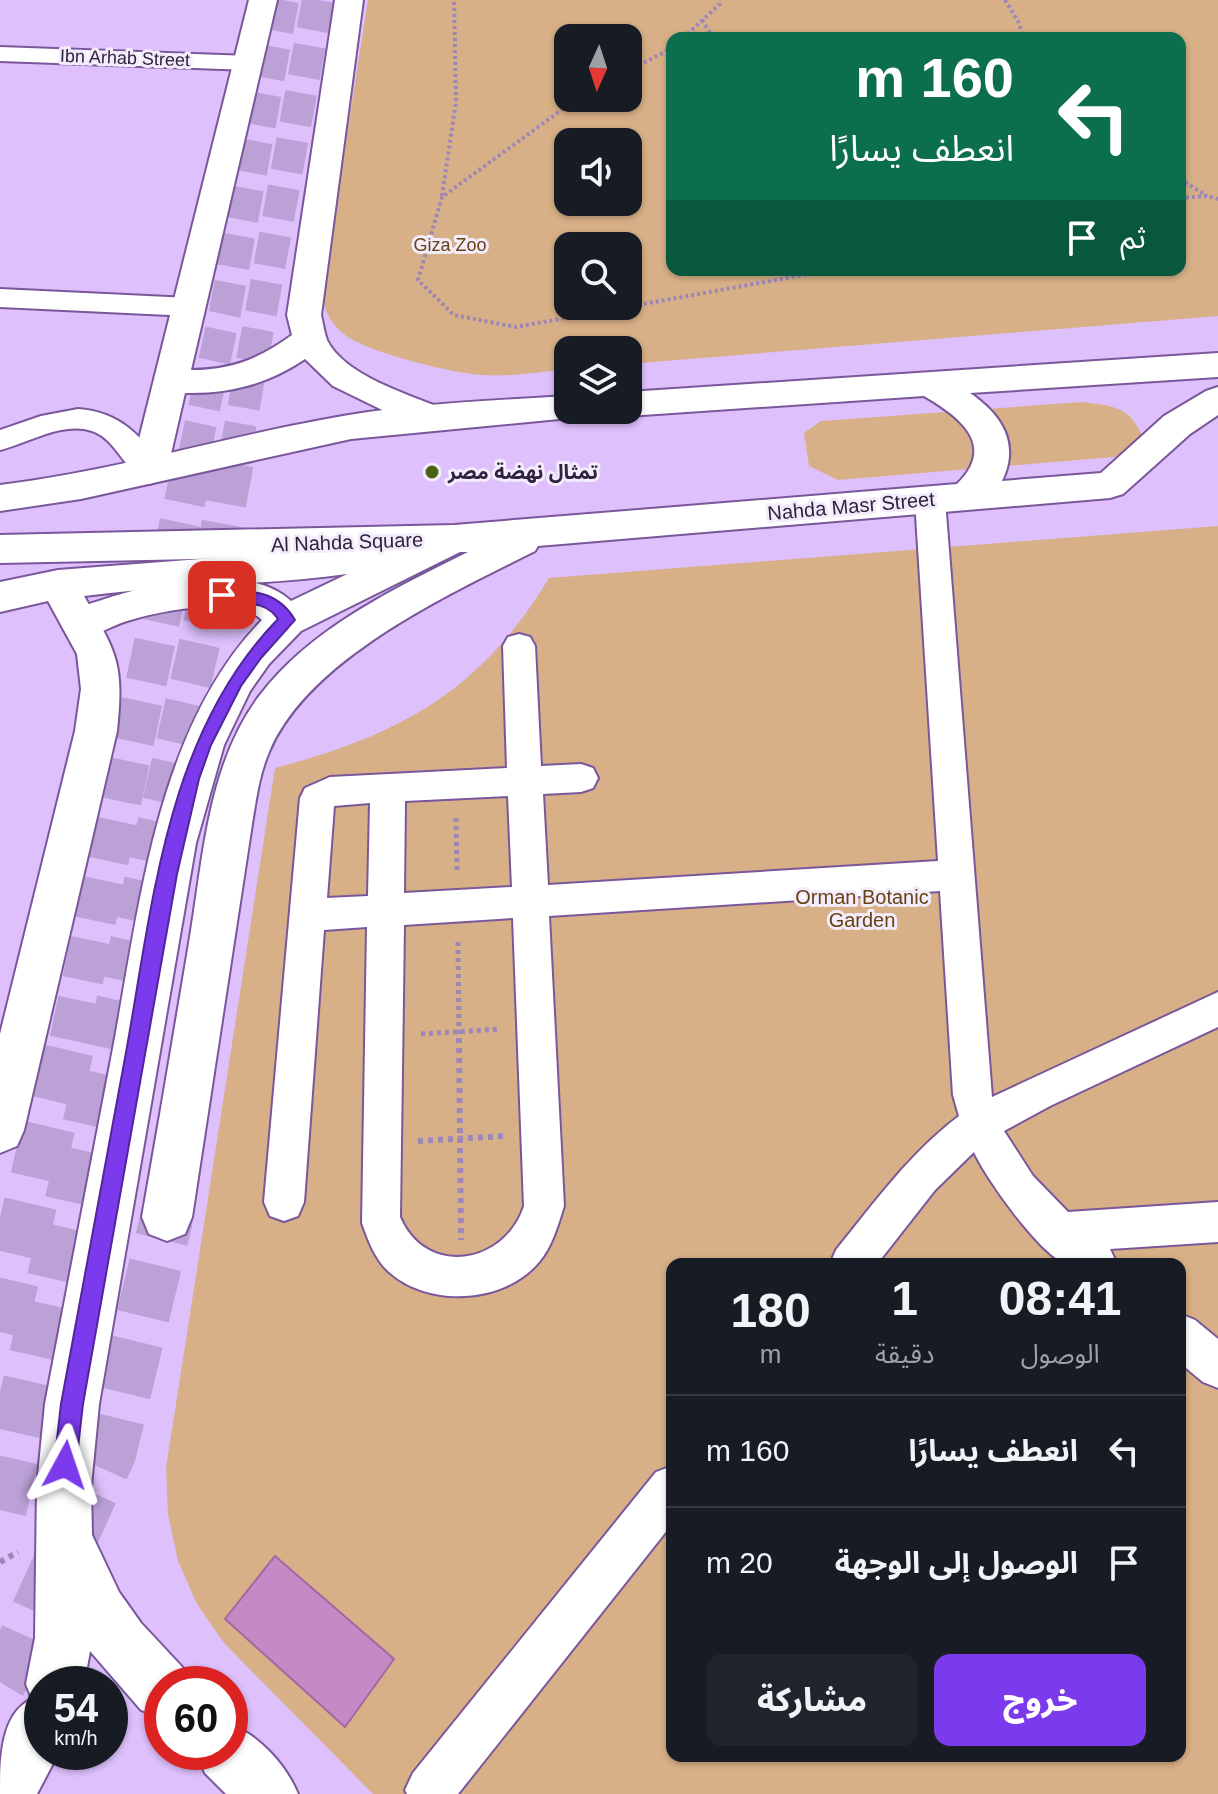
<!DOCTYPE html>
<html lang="ar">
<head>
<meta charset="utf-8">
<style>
	body { margin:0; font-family:Arial,"Noto Sans Arabic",sans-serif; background:#20242c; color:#f1f3f6; direction:rtl; height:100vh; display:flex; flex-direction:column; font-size:30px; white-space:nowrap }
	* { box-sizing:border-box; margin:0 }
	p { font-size:26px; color:#9ea1a6 }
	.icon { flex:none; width:44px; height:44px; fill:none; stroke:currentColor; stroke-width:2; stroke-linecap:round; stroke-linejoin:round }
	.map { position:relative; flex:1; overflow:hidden; direction:ltr }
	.sheet { position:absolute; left:666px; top:1258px; width:520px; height:504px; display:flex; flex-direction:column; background:#171b24; border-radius:16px; box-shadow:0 2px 6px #0004; direction:rtl }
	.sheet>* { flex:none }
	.banner { position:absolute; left:666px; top:32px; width:520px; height:244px; border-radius:16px; box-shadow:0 2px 6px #0004; direction:rtl; background:#0b6e4f; color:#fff; overflow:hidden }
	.needle { width:52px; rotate:183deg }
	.tools { position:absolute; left:554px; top:24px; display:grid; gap:16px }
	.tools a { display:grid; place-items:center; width:88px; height:88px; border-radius:16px; background:#171b24; box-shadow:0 2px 6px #0004; font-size:40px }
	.speed { position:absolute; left:24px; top:1666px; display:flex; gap:16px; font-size:40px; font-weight:700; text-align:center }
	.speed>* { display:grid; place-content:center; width:104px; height:104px; border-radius:50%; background:#171b24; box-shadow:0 2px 6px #0004; line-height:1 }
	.speed small { font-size:20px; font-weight:400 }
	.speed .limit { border:12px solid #d22; background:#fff; color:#111 }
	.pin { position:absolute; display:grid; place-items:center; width:68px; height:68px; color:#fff; margin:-34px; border-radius:16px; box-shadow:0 4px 12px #0006 }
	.me { position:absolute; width:88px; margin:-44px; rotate:5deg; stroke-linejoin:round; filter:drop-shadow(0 0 6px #0008) }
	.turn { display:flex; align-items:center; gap:28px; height:168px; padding:0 40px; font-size:36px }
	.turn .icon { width:104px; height:104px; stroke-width:2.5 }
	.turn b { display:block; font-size:56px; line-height:68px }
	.then { display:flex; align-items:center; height:76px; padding:0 40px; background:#0003; gap:16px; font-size:30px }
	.eta { display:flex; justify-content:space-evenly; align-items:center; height:136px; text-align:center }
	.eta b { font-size:48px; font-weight:800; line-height:56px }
	.action { display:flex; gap:16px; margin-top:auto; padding:16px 40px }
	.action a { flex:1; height:92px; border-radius:16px; background:#7c3aed; color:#fff; font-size:32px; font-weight:800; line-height:92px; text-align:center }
	.action a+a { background:#20242c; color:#f1f3f6 }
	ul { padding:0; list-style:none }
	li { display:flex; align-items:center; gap:24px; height:112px; padding:0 40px; border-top:2px solid #363941 }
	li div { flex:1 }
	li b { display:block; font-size:30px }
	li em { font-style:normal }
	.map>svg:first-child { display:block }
	.green { fill:#d8b087; fill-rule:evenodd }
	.building { fill:#c689c6; stroke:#a268a2; stroke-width:2 }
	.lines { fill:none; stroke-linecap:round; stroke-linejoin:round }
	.primary-tunnel-far2 { stroke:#bba1d6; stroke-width:32; stroke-dasharray:32 16; stroke-linecap:butt }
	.primary-tunnel-far1 { stroke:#bba1d6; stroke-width:41; stroke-dasharray:41 20; stroke-linecap:butt }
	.primary-tunnel { stroke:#bba1d6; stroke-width:53; stroke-dasharray:53 26; stroke-linecap:butt }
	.street-casing { stroke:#7a579b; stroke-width:4 }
	.secondary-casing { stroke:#7a579b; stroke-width:4 }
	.primary-casing { stroke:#7a579b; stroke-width:4 }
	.path-far2 { stroke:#9e87b7; stroke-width:4; stroke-dasharray:3 3; stroke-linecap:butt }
	.path-far1 { stroke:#9e87b7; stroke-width:5; stroke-dasharray:4 4; stroke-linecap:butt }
	.path { stroke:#9e87b7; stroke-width:6; stroke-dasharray:5 5; stroke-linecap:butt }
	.street { fill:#fff; fill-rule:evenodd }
	.secondary { fill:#fff; fill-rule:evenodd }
	.primary { fill:#fff; fill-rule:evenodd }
	.route { fill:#7c3aed; stroke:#51269a; stroke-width:2 }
	.poi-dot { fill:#486212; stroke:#f3ecfb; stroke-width:3 }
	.labels { text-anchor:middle; stroke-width:6; stroke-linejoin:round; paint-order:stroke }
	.far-street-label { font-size:18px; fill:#31233f; stroke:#f3ecfb }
	.far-park-label { font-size:18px; fill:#684214; stroke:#f3ecfb }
	.poi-label { font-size:20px; font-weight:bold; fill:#31233f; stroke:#f3ecfb; text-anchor:start }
	.street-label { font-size:20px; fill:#31233f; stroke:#f3ecfb }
	.park-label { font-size:20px; fill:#684214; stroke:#f3ecfb }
</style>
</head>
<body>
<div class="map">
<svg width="1218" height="1794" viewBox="0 0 1218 1794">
	<rect width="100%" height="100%" fill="#ddc0fc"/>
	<g class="green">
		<path d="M368 0H1218V316L628 364V350H568V369C540 372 510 377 482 375 451 373 377 354 351 339 334 329 324 313 322 294ZM568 38H628V98H568ZM672 38H1180V270H672ZM568 142H628V202H568ZM568 246H628V306H568Z"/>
		<path d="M1082 402C1115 406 1132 407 1144 441L1126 456 838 480 809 466 804 433 821 421Z"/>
		<path d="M1218 526V1794H373L224 1643 197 1604 178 1561 168 1514 166 1468 275 768C400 735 481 691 549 578ZM672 1264H1180V1756H672Z"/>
	</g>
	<polygon class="building" points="275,1556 394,1659 345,1727 225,1619"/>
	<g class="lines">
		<g class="primary-tunnel-far2">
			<polyline points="194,455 225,312 283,0"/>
			<polyline points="235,455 318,0"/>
		</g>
		<g class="primary-tunnel-far1">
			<polyline points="70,1040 195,453"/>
			<polyline points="108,1040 202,633 235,453"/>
		</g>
		<g class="primary-tunnel">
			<polyline points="0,1332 70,1038"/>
			<polyline points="0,1510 109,1038"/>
			<polyline points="0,1682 21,1648 110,1452 167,1217"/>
		</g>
		<g class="street-casing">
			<g id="street">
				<polygon points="0,47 250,56 258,58 262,63 258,68 250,70 0,61"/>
				<polygon points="0,289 190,298 200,301 204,307 200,313 190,316 0,307"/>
				<path d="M78 409C120 412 143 436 164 471L160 478C128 488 121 440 92 431 63 421 28 443 0 450V430L41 416Z"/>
				<path d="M930 489 941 492 945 500 992 1097 1218 992V1027L1050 1106 1004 1131 1033 1176 1068 1212 1218 1202V1242L1110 1249 1117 1264C1101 1264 1082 1267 1067 1264 1042 1258 985 1177 974 1152L935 1190 877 1264H830L836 1250C875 1202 910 1153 959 1116L953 1095 940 891 549 916 564 1206C558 1225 552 1247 539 1262 504 1304 428 1308 388 1271 375 1259 368 1240 362 1223L367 927 324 930 304 1202 298 1216 284 1221 270 1216 264 1202 300 798 305 788 330 777 507 768 503 646 508 637 519 634 530 637 535 646 541 766 581 764 593 768 598 778 593 788 581 792 543 794 548 885 938 861 915 500 919 492ZM508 796 512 887 404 893 405 801ZM370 803 368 896 327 898 334 806ZM513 918 524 1206C505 1265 426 1278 400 1217L404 925Z"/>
				<polygon points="1180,1314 1195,1320 1218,1339 1218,1388 1203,1382 1180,1363"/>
				<polygon points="672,1466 672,1524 458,1794 407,1794 405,1790 413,1773 656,1472"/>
			</g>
		</g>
		<g class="secondary-casing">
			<g id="secondary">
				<path d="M249 0H277L191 370C231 370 259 359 292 335L287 315 335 0H363L321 315C323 323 324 332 327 340 344 375 407 394 441 408L446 417 441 426 428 429 415 426 333 386 305 359C268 384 230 394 185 393L167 471 162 480 149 484 136 480 131 471Z"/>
				<path d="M429 530 442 534 448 544 442 554C326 589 203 580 84 596 117 654 124 662 117 731L24 1130 17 1146 0 1153V1034L75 731 81 689 77 654 48 601 0 612V582L58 570 293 552Z"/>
			</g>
		</g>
		<g class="primary-casing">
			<g id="primary">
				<path d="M1218 353V377L970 393C1002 415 1020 444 1002 481L1101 473 1164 416 1206 391 1218 387V415L1190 434 1123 494 1110 498 538 546 535 551C450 594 308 658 269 752 259 775 256 800 252 824L192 1217 185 1234 167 1241 149 1234 142 1217C158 1128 173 1038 188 949 203 864 206 766 260 695 311 628 394 589 468 552H460L301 631 269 664 250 691 224 745 196 843 99 1404 91 1486 92 1535 119 1592 141 1623 183 1668 189 1684H162V1718L141 1710 90 1651 84 1684H42V1752H59L37 1794H0C0 1762 0 1713 32 1699L26 1684 35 1638 37 1486 45 1404C67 1289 89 1174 111 1059 139 914 154 731 262 620 236 595 159 611 127 621 105 628 90 642 67 635L61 624C71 607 90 604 108 598 156 582 249 562 291 601L387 555 0 563V535L454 525 957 484C997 445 960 417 924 396L628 416 614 410H628V392Z"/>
				<path d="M568 396V410H584L580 417 351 439 81 499 0 511V485C109 472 213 440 321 420 402 404 485 401 568 396Z"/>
				<path d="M230 1724C260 1736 286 1765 298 1794H226L205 1773 196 1752H230Z"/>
			</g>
		</g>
		<g class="path-far2">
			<polyline points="1005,0 1019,23 1023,38"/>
			<polyline points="702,20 713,38"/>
			<polyline points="683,38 720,4 720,0"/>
			<polyline points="628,71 672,48"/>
			<polyline points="578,98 442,197 418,280 454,315 516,327 831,270"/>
			<polyline points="1180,179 1207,196"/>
			<polyline points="442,196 456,102 454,0"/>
			<polyline points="1180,198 1207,196 1218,199"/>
		</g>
		<g class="path-far1">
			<polyline points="456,818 457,872"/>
			<polyline points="458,942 459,1040"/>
			<polyline points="421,1034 499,1029"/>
		</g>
		<g class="path">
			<polyline points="459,1038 461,1240"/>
			<polyline points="418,1141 504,1136"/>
			<polyline points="0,1562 18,1552"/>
		</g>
		<use href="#street" class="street"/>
		<use href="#secondary" class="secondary"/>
		<use href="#primary" class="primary"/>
	</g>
	<path class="route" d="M222 589C253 591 278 591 295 620L261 658 241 686 211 745 199 779 177 874 83 1404 76 1465 73 1473 65 1476 57 1473 54 1465 61 1404C82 1288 104 1173 125 1058 153 905 165 735 278 619 264 598 238 605 217 599V591Z"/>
	<circle class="poi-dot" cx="432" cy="472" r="8"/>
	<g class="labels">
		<g class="far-street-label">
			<text transform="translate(125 58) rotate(2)" y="6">Ibn Arhab Street</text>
		</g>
		<g class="far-park-label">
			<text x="450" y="251">Giza Zoo</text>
		</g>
		<g class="poi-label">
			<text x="448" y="479">تمثال نهضة مصر</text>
		</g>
		<g class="street-label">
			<text transform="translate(851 506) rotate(-5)" y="7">Nahda Masr Street</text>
			<text transform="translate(347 542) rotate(-2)" y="7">Al Nahda Square</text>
		</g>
		<g class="park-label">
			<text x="862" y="904">Orman Botanic<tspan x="862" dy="23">Garden</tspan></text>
		</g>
	</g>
</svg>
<div class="tools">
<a><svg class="needle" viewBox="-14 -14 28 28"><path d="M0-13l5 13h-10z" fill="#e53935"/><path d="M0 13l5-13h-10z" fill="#9ea1a6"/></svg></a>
<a><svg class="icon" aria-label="sound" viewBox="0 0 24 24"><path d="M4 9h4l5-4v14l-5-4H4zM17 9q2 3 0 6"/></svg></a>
<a><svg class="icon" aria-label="search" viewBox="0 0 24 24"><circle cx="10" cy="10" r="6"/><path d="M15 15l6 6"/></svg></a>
<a><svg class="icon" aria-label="layers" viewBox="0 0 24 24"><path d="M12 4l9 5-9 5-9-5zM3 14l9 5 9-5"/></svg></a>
</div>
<div class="speed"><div>54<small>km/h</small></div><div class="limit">60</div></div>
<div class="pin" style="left:222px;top:595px;background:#d93025"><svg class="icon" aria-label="arrive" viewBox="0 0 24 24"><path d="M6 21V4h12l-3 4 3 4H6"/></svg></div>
<svg class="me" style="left:65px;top:1465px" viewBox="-20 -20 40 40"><path d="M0-17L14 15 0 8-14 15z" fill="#7c3aed" stroke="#fff" stroke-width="4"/></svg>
<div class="banner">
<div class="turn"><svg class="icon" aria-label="left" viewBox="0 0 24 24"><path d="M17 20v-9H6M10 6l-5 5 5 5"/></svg><div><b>160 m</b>انعطف يسارًا</div></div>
<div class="then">ثم<svg class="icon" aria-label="arrive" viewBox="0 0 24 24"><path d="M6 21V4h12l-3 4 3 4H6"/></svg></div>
</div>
<section class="sheet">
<div class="eta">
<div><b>08:41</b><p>الوصول</p></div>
<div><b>1</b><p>دقيقة</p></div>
<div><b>180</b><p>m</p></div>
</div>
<ul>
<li><svg class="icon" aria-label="left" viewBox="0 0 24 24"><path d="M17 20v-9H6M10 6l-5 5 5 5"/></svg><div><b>انعطف يسارًا</b></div><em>160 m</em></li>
<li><svg class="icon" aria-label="arrive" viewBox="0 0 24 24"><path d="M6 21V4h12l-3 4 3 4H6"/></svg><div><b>الوصول إلى الوجهة</b></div><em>20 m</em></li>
</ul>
<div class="action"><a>خروج</a><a>مشاركة</a></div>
</section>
</div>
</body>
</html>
